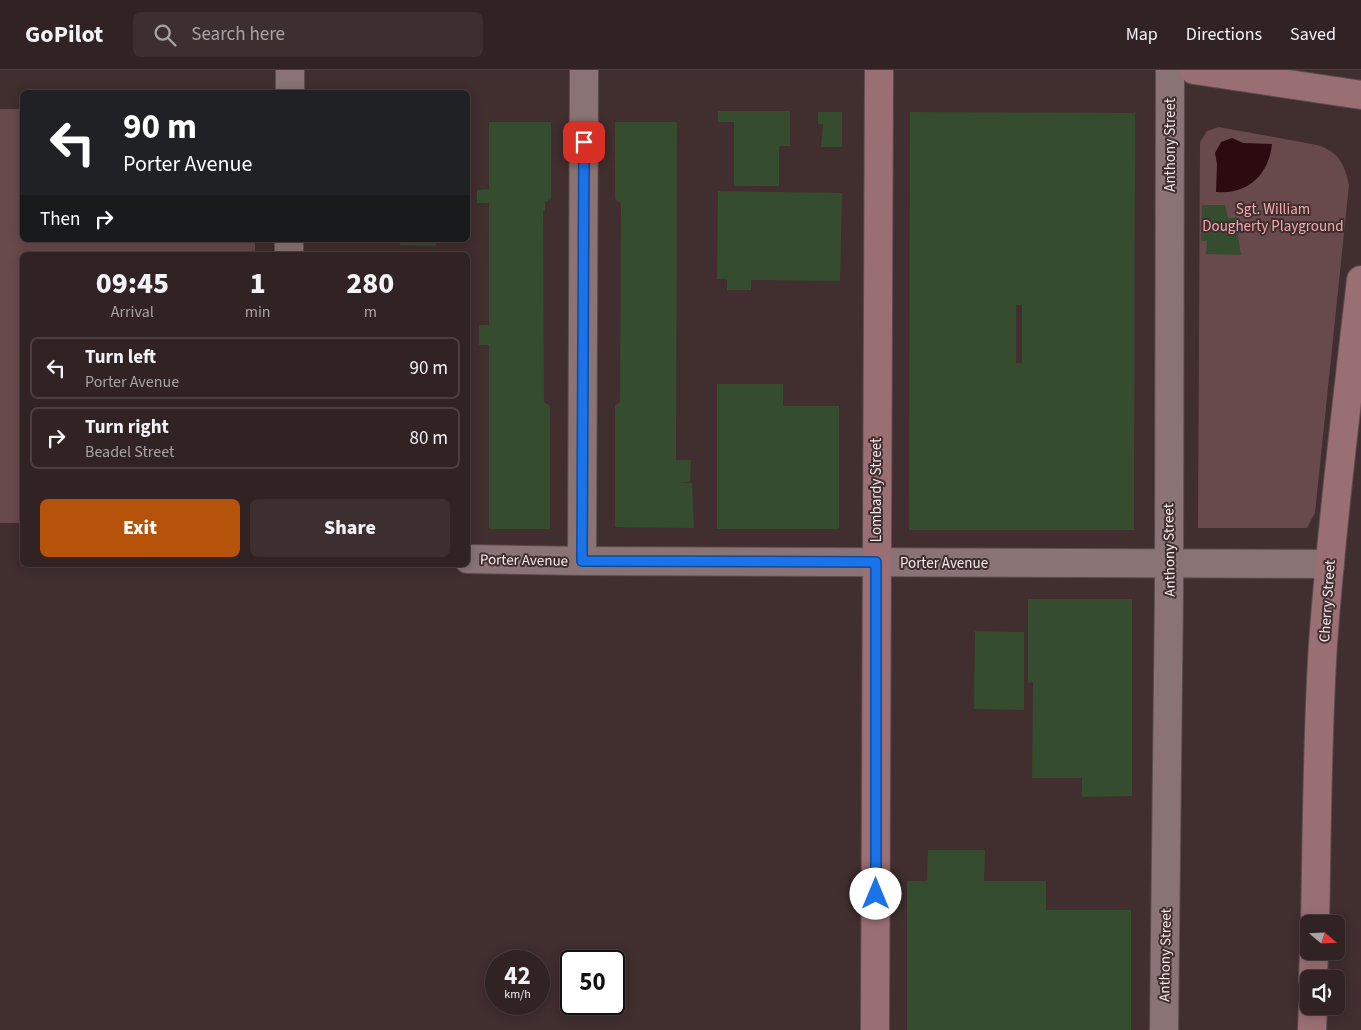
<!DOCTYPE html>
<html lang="en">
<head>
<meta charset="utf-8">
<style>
	body { margin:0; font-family:"Source Sans 3",sans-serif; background:#3d2f30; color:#f1f3f6; height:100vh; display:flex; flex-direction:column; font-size:19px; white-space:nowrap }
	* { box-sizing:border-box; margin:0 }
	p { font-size:16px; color:#a8a4a6 }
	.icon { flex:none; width:28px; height:28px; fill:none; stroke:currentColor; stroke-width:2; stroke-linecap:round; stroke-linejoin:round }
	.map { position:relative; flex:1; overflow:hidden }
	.panel { position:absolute; left:20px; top:182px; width:450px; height:315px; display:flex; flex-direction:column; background:#312223; border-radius:8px; box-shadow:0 2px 12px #0003,0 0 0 1px #4c3f41 }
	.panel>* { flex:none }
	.guide { position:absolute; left:20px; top:20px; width:450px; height:152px; border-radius:8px; box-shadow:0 2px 12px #0003,0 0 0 1px #4c3f41; background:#202124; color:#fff; overflow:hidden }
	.needle { width:32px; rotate:109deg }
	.controls { position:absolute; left:1300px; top:845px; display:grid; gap:10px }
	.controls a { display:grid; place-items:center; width:45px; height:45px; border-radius:8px; background:#312223; box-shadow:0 2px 12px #0003,0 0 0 1px #4c3f41; font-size:25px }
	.speed { position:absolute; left:485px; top:880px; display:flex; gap:10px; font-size:25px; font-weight:700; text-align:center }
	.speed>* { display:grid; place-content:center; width:65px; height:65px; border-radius:50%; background:#312223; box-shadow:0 2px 12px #0003,0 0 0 1px #4c3f41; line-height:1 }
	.speed small { font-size:12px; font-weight:400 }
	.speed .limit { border:2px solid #111; border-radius:8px; background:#fff; color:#111 }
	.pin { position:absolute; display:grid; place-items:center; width:42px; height:42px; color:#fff; margin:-21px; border-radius:10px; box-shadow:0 2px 8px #0006 }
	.me { position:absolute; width:55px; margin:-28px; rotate:0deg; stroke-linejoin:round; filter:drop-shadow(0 0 4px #0008) }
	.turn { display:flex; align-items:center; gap:18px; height:105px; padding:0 20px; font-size:22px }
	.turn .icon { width:65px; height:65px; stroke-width:2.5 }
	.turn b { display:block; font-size:35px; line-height:42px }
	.then { display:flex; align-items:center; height:48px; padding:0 20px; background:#0003; gap:10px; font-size:19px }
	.eta { display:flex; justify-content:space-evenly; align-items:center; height:85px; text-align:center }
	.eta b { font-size:30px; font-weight:800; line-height:35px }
	.action { display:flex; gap:10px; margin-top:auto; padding:10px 20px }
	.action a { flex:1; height:58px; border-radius:8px; background:#b45309; color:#fff; font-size:20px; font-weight:800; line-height:58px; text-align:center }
	.action a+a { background:#3d2f30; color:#f1f3f6 }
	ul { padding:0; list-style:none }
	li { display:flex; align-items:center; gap:15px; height:62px; margin:0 10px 8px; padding:0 10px; border:2px solid #4c3f41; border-radius:8px }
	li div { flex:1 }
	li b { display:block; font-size:19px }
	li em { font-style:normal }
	header { display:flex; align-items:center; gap:30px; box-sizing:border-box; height:70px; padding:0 25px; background:#312223; border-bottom:1px solid #4c3f41 }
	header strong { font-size:24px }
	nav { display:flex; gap:28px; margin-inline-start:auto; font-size:18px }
	.search { width:350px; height:45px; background:#3d2f30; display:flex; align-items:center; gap:12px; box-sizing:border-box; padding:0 18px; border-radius:8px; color:#a8a4a6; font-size:19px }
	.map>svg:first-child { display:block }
	.green { fill:#68494c }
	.water { fill:#2c0b10 }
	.building { fill:#364c2f; fill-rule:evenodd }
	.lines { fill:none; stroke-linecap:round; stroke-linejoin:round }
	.minor-casing { stroke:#5d4d4e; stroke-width:30 }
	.secondary-casing { stroke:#5d4d4e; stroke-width:30 }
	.minor { stroke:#897374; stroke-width:28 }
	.secondary { stroke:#9a6f73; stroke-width:28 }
	.route-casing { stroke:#114b97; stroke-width:12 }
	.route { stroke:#1a73e8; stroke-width:9 }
	.labels { text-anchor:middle; stroke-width:4; stroke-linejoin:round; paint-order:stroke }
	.street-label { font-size:15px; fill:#f6e9ea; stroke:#412e2f }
	.park-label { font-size:15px; fill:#f3abb1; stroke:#412e2f }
</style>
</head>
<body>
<header>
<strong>GoPilot</strong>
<div class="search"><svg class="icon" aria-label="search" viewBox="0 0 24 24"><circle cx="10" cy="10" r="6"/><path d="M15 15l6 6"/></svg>Search here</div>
<nav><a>Map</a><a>Directions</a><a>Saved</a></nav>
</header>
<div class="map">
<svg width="1361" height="960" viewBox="0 0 1361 960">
	<rect width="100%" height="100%" fill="#412e2f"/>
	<g class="green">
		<polygon points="0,39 22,39 22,170 255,170 255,185 22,185 22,453 0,453"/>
		<path d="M1219 57 1317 75C1339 82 1344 93 1349 115L1315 443 1307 458H1198L1200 72 1207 61Z"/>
	</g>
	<path class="water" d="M1232 68 1243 73 1272 74C1269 105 1247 125 1216 122L1217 94 1215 83 1221 72Z"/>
	<g class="building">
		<polygon points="718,41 790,41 790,76 779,76 779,116 734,116 734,52 718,52"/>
		<polygon points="818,42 842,42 842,77 821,77 823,54 818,54"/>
		<path d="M910 42 1135 43 1134 460H909ZM1016 235H1022V293H1016Z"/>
		<polygon points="489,52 551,52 551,129 545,132 545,141 543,141 544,332 550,336 550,459 489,459 489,275 479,275 479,255 489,255 489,133 477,133 477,120 489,119"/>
		<polygon points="615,52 677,52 676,390 691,390 690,412 676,412 692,413 694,458 615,457 615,336 620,332 621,133 615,129"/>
		<polygon points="718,121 842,123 840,211 751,210 751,220 727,220 727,209 717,209"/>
		<polygon points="1202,135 1225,135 1228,148 1235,148 1241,185 1206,184 1207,171 1201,171"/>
		<polygon points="400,170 436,170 436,176 400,175"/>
		<polygon points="717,314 783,314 783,336 839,336 839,459 717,459"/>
		<polygon points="1028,529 1132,529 1132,726 1082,727 1082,708 1032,708 1033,612 1028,613"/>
		<polygon points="975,561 1024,562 1024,640 974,639"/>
		<polygon points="928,780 985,780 984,811 1046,811 1046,840 1131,840 1131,960 907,960 907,811 927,811"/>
	</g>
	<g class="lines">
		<g class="minor-casing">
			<g id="minor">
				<polyline points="290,22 290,0"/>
				<polyline points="289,185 289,170"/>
				<polyline points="468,489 582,491 1330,494"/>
				<polyline points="582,491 584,0"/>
				<polyline points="1164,960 1169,522 1170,0"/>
			</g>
		</g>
		<g class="secondary-casing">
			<g id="secondary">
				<polyline points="1194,0 1361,25"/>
				<path d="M1315 854C1317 761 1317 667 1323 574 1332 453 1347 332 1361 210"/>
				<polyline points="1313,909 1314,881"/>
				<polyline points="875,960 879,0"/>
				<polyline points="1312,960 1313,936"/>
			</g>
		</g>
		<use href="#minor" class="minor"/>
		<use href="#secondary" class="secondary"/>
	</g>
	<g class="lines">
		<g class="route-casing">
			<polyline id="route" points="584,72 582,491 876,492 876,824"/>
		</g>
		<use href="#route" class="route"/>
	</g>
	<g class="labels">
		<g class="street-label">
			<text transform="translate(1170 75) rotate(-90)" y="5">Anthony Street</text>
			<text transform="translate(876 420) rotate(-90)" y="5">Lombardy Street</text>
			<text transform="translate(1169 480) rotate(-91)" y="5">Anthony Street</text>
			<text transform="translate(524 490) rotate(1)" y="5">Porter Avenue</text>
			<text x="944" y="498">Porter Avenue</text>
			<text transform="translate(1327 531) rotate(-86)" y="5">Cherry Street</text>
			<text transform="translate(1165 885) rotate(-89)" y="5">Anthony Street</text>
		</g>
		<g class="park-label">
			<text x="1273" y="144">Sgt. William<tspan x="1273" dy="17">Dougherty Playground</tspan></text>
		</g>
	</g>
</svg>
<div class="controls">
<a><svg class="needle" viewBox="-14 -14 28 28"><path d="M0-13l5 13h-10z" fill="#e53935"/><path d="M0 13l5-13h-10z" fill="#a8a4a6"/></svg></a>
<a><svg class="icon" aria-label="sound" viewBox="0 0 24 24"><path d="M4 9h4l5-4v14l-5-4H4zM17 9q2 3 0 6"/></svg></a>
</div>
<div class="speed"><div>42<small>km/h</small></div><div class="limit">50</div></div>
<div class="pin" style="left:584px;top:72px;background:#d93025"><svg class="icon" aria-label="arrive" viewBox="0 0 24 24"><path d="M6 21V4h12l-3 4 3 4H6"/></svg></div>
<svg class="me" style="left:876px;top:824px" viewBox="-20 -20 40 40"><circle r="19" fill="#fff"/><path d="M0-13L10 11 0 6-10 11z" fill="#1a73e8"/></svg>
<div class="guide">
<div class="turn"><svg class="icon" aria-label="left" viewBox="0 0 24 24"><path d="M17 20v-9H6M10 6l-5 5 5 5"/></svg><div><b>90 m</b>Porter Avenue</div></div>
<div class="then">Then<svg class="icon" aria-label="right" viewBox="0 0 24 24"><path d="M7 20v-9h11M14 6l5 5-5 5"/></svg></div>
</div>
<section class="panel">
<div class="eta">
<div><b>09:45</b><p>Arrival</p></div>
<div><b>1</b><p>min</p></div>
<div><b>280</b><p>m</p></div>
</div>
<ul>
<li><svg class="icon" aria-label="left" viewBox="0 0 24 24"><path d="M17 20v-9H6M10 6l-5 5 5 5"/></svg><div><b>Turn left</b><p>Porter Avenue</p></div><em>90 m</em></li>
<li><svg class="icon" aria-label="right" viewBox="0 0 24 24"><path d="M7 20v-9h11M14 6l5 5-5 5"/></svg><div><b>Turn right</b><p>Beadel Street</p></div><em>80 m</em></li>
</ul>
<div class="action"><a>Exit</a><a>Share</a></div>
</section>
</div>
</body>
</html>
